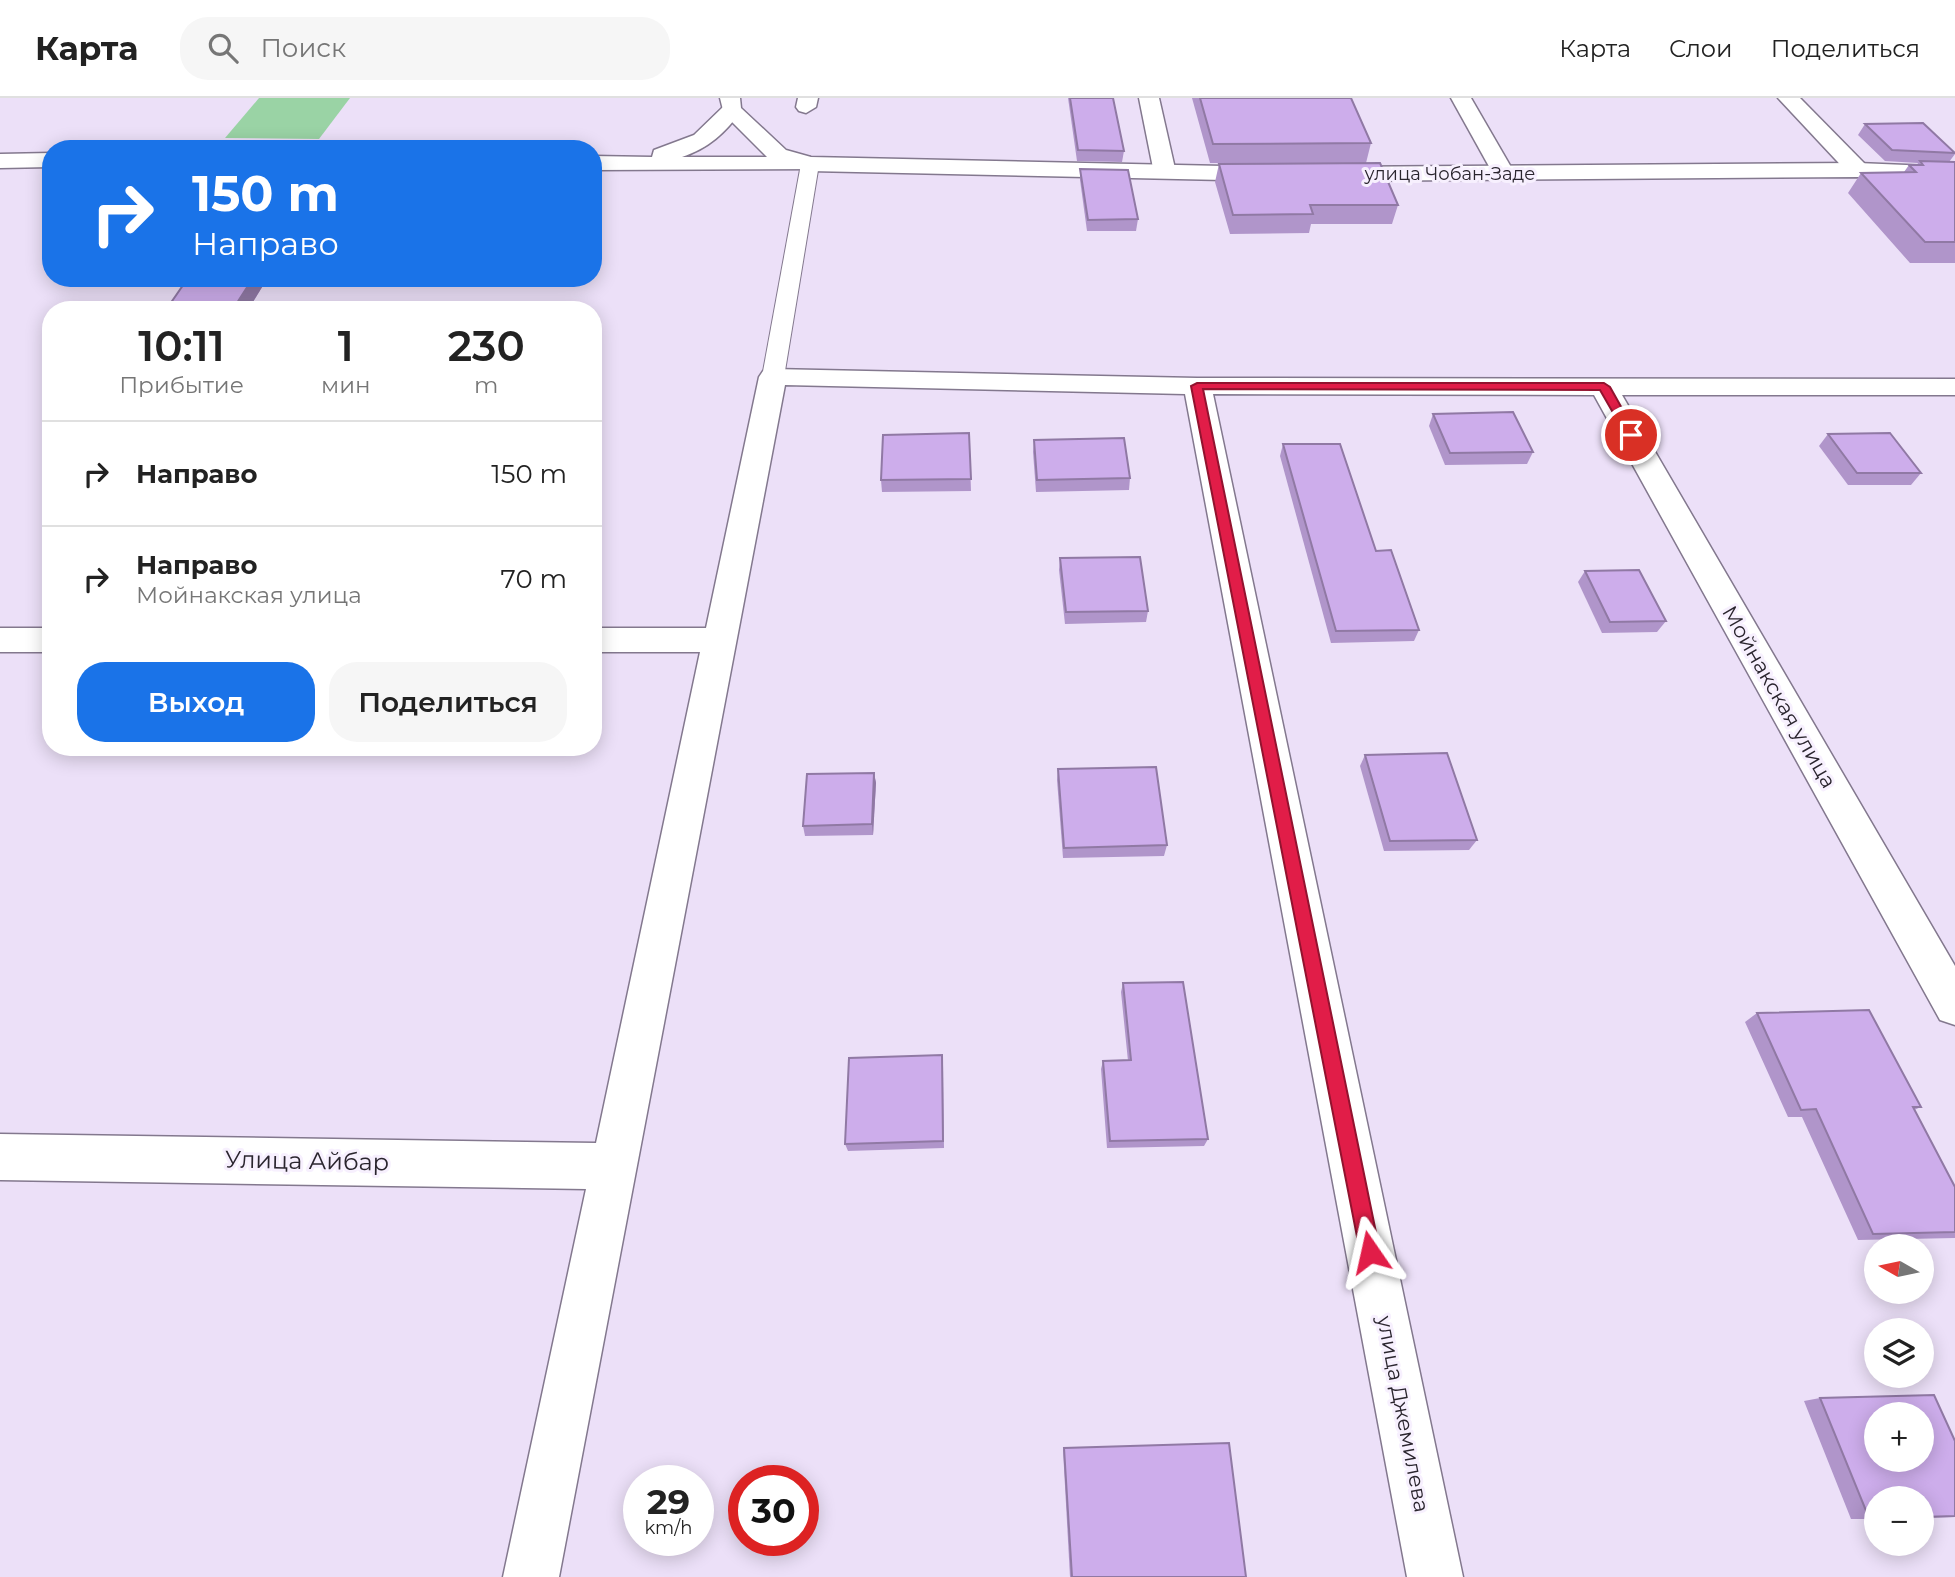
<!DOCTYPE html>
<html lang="ru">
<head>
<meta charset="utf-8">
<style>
	body { margin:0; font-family:Montserrat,sans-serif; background:#f6f6f6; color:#222; height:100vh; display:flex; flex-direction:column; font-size:26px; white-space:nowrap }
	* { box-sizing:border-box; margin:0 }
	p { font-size:23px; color:#767676 }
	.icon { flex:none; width:38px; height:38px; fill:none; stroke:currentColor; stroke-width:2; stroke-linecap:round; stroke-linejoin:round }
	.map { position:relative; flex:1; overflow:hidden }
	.details { position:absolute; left:42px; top:203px; width:560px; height:455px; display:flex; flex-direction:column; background:#fff; border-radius:28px; box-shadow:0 4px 18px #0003 }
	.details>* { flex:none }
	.top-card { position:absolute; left:42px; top:42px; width:560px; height:147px; border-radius:28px; box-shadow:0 4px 18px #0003; background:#1a73e8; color:#fff; overflow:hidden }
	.needle { width:46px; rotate:279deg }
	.fabs { position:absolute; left:1864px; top:1136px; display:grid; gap:14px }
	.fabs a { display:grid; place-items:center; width:70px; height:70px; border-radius:50%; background:#fff; box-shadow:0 4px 18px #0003; font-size:35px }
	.speed { position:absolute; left:623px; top:1367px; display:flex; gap:14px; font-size:35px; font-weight:700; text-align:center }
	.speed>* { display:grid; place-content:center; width:91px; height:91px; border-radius:50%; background:#fff; box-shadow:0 4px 18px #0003; line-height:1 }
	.speed small { font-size:18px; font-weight:400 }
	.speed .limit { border:10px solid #d22; background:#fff; color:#111 }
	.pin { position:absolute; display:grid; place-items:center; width:60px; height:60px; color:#fff; margin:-30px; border:4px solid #fff; border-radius:50%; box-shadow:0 2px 7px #0007 }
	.me { position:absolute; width:77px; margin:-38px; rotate:349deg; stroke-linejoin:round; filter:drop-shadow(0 0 5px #0008) }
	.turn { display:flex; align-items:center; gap:24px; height:147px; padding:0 35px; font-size:32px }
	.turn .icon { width:91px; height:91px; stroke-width:2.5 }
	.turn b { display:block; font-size:49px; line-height:60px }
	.eta { display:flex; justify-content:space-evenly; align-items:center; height:119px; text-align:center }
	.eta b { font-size:42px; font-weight:600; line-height:49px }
	.cta { display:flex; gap:14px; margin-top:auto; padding:14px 35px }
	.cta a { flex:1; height:80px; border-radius:28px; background:#1a73e8; color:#fff; font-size:28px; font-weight:600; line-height:80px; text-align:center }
	.cta a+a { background:#f6f6f6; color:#222 }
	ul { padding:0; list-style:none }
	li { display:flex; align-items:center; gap:21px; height:105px; padding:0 35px; border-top:2px solid #e0e0e0 }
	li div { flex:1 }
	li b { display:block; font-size:26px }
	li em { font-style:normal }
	header { display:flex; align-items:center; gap:42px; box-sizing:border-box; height:98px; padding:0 35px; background:#fff; border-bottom:2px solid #e0e0e0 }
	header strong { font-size:33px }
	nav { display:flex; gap:38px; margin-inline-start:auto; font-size:24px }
	.search { width:490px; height:63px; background:#f6f6f6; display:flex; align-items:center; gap:18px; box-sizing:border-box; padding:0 24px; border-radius:28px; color:#767676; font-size:26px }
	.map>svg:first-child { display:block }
	.green { fill:#9ad3a5 }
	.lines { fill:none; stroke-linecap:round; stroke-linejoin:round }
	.lane-casing { stroke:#83788e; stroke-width:2 }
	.street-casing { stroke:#83788e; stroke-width:3 }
	.secondary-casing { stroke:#83788e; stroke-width:3 }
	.lane { fill:#fff; fill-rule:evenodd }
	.street { fill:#fff; fill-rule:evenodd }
	.secondary { fill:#fff; fill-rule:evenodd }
	.wall { fill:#b095ca }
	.shaded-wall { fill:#9079a4 }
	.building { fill:#cdadeb; stroke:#9079a4; stroke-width:2; fill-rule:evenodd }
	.route { fill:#e11d48; stroke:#92132f; stroke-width:2 }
	.labels { text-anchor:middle; stroke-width:6; stroke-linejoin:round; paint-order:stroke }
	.far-street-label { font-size:18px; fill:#2a252e; stroke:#f7f0fe }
	.street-label { font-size:21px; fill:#2a252e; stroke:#f7f0fe }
	.near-street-label { font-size:24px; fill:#2a252e; stroke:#f7f0fe }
</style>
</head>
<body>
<header>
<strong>Карта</strong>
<div class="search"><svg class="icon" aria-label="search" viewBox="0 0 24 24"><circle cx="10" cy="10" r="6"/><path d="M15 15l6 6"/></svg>Поиск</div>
<nav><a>Карта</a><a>Слои</a><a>Поделиться</a></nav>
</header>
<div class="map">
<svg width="1955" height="1479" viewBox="0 0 1955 1479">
	<rect width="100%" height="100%" fill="#ece0f8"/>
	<polygon class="green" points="259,0 350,0 319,41 225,40"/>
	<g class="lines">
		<g class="lane-casing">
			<polygon id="lane" points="810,61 819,66 784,279 773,285 762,279 801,66"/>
		</g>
		<g class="street-casing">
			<g id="street">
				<polygon points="798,0 818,0 816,9 806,15 799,13 796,9"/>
				<polygon points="1139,0 1159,0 1176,75 1173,80 1157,80 1154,75"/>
				<polygon points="1451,0 1471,0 1515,76 1512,81 1496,81"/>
				<polygon points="1778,0 1800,0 1866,67 1869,72 1866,77 1850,77"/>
				<path d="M731 6 742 12C725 35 709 50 682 59H810L821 66 818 71 593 72V58L652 59 654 52 694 37 724 8Z"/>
				<polygon points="51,55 51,69 0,70 0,56"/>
				<polygon points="773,271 1197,280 1955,281 1955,297 1622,297 1955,868 1955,927 1940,922 1594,297 1213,296 1463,1479 1407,1479 1185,296 785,287 559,1479 503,1479 586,1091 0,1082 0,1036 596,1045 700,554 593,554 593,530 706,530 759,279 763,273"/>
				<rect x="0" y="530" width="51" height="24"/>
			</g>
		</g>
		<g class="secondary-casing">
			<g id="secondary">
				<polygon points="720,0 740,0 741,10 786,52 811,59 1270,69 1281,76 1270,83 810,73 770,62 724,16"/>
				<polygon points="1858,65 1955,69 1955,83 1858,79 1334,83 1323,76 1334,69"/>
			</g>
		</g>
		<use href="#lane" class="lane"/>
		<use href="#street" class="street"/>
		<use href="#secondary" class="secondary"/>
	</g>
	<g class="wall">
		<polygon points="1068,0 1113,0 1124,53 1122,64 1077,63"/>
		<polygon points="1192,0 1351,0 1371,45 1366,65 1210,65"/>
		<polygon points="1865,26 1955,54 1955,56 1949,64 1955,64 1955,165 1910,165 1848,95 1861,75 1904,74 1909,67 1917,67 1918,65 1885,63 1858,37"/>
		<polygon points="1219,66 1398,107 1392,126 1311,126 1309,135 1230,136 1215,84"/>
		<polygon points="1080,71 1138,121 1136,133 1087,133 1080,82"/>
		<polygon points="267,181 248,212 169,212 168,209"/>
		<polygon points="1433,316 1533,354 1527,366 1445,367 1429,328"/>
		<polygon points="969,335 971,393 882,394 881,382"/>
		<polygon points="1828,336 1921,375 1911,387 1848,387 1819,348"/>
		<polygon points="1034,342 1130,380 1129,392 1036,394 1033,354"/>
		<polygon points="1283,346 1376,453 1419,532 1414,543 1331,545 1280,358"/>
		<polygon points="1060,460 1148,513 1146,524 1065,526 1059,472"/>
		<polygon points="1585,473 1666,523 1657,534 1602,535 1578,484"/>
		<polygon points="1365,657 1477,742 1469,752 1384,753 1360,668"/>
		<polygon points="1058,671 1167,747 1164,758 1063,760 1057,682"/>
		<polygon points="874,675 876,685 873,737 805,738 803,728"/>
		<polygon points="1123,885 1208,1041 1204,1048 1107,1050 1101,971 1103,963 1128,963 1121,894"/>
		<polygon points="1757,915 1921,1009 1914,1012 1955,1089 1955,1140 1858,1142 1802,1019 1788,1019 1745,924"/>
		<polygon points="943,966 944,1050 848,1053 845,1046"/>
		<polygon points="1820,1300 1955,1343 1955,1419 1922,1420 1922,1400 1876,1400 1876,1421 1851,1421 1804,1303"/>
		<polygon points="1064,1350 1246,1479 1070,1479 1063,1352"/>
	</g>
	<g class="shaded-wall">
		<polygon points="253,180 267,181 248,212 237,212 235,208"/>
		<polygon points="874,675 876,685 873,737 872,726"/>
	</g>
	<g class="building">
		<polygon points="1070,0 1113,0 1124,53 1078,52"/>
		<polygon points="1200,0 1351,0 1371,45 1213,46"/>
		<polygon points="1923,25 1955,55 1892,52 1865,26"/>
		<polygon points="1920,63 1955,64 1955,144 1925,144 1861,75 1916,74 1909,67 1923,67"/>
		<polygon points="1380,65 1398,107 1310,107 1313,116 1233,117 1219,66"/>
		<polygon points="1080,71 1128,72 1138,121 1088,122"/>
		<polygon points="188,180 253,180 235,208 168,209"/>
		<polygon points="1513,314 1533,354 1450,355 1433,316"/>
		<polygon points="969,335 971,381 881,382 883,337"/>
		<polygon points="1890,335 1921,375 1857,375 1828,336"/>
		<polygon points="1124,340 1130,380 1037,382 1034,342"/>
		<polygon points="1283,346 1340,346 1376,453 1391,452 1419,532 1336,533"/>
		<polygon points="1140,459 1148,513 1066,514 1060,460"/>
		<polygon points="1639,472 1666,523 1610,524 1585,473"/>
		<polygon points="1447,655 1477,742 1390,743 1365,657"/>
		<polygon points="1156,669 1167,747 1064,750 1058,671"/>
		<polygon points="874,675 872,726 803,728 807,676"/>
		<polygon points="1183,884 1208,1041 1110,1043 1103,963 1131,962 1123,885"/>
		<polygon points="1869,912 1921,1009 1913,1009 1955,1089 1955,1134 1873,1136 1816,1011 1801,1012 1757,915"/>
		<polygon points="942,957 943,1043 845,1046 849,960"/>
		<path d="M1934 1297 1955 1343V1418L1922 1419V1400H1876V1420H1869L1820 1300ZM1876 1316H1922V1362H1876Z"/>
		<polygon points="1229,1345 1246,1479 1072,1479 1064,1350"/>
	</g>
	<polygon class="route" points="1604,285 1610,289 1637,337 1635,339 1627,339 1600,292 1203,291 1380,1154 1377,1161 1370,1164 1363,1161 1360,1154 1191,288 1197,285"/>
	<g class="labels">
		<g class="far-street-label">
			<text x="1450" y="82">улица Чобан-Заде</text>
		</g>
		<g class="street-label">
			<text transform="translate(1779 599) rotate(60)" y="7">Мойнакская улица</text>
			<text transform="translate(1403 1316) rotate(79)" y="7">улица Джемилева</text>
		</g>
		<g class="near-street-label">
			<text transform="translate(307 1063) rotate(1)" y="8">Улица Айбар</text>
		</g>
	</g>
</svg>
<div class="fabs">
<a><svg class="needle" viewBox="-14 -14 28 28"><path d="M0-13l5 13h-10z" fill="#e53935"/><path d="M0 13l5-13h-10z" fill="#767676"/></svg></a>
<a><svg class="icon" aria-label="layers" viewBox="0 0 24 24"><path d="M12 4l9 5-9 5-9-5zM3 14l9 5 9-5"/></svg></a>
<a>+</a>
<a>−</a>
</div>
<div class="speed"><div>29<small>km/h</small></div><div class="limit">30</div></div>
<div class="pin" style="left:1631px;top:337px;background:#d93025"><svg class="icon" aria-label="arrive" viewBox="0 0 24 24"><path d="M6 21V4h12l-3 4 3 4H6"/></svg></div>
<svg class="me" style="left:1370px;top:1154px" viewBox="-20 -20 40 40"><path d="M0-17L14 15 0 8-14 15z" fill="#e11d48" stroke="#fff" stroke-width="4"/></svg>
<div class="top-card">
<div class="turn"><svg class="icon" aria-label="right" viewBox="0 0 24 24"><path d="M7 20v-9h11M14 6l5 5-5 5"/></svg><div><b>150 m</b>Направо</div></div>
</div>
<section class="details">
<div class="eta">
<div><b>10:11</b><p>Прибытие</p></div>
<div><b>1</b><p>мин</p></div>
<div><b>230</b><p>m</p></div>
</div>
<ul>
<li><svg class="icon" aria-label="right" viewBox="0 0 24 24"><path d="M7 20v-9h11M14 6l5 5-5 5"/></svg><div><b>Направо</b></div><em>150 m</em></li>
<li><svg class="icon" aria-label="right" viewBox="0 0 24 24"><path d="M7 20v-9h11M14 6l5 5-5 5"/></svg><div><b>Направо</b><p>Мойнакская улица</p></div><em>70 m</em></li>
</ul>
<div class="cta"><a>Выход</a><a>Поделиться</a></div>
</section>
</div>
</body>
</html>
